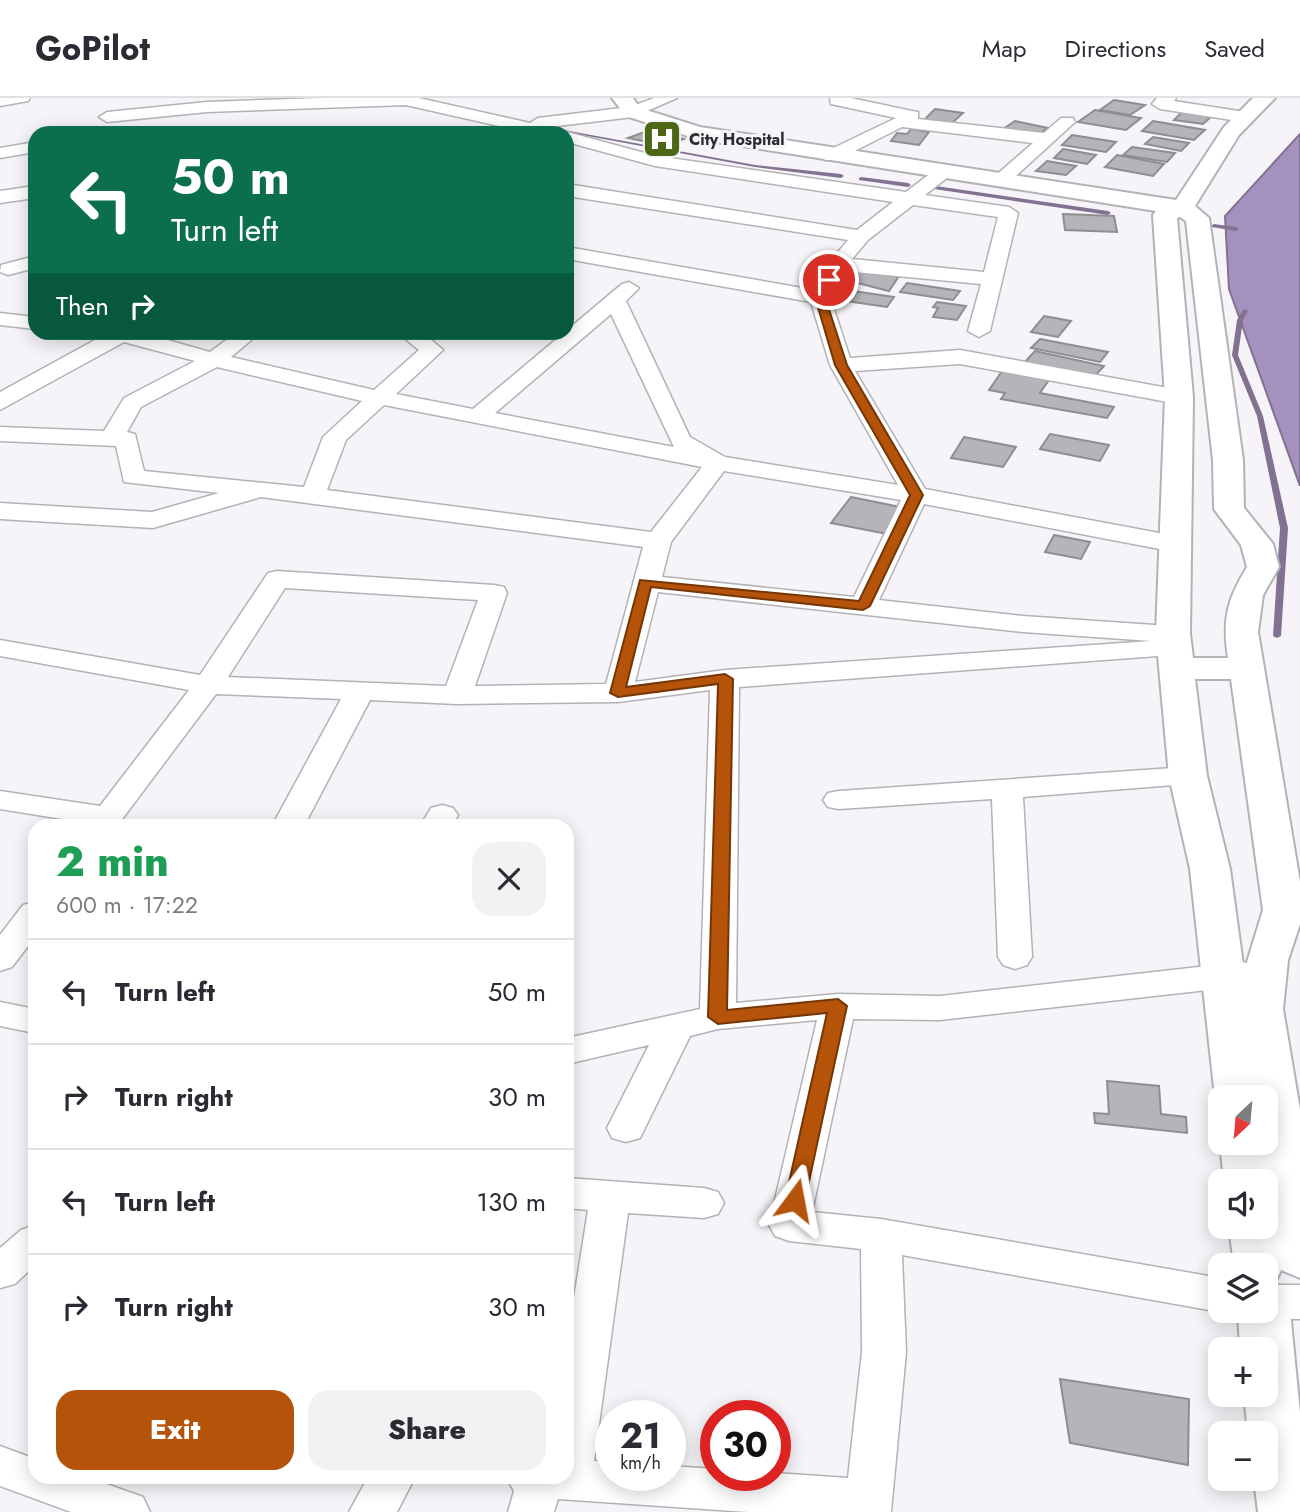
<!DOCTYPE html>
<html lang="en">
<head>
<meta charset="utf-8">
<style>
	body { margin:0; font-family:Jost,sans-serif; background:#f2f2f3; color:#2b2b33; height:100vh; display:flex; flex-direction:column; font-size:26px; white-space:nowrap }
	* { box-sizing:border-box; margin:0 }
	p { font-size:23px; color:#7c7c81 }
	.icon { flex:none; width:38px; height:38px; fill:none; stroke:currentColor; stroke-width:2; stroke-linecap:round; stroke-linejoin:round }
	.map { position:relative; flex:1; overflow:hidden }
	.side { position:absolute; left:28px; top:721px; width:546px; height:665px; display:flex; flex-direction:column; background:#fff; border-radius:21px; box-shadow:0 4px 18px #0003 }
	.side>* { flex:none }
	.top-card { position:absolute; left:28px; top:28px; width:546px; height:214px; border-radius:21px; box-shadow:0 4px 18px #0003; background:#0b6e4f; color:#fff; overflow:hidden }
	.needle { width:46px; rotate:206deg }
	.fabs { position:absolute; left:1208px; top:987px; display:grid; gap:14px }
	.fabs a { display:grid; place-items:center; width:70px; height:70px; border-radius:14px; background:#fff; box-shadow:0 4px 18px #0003; font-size:35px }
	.speed { position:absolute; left:595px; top:1302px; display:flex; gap:14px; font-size:35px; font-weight:700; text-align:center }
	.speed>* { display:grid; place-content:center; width:91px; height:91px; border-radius:50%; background:#fff; box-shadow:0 4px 18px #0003; line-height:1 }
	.speed small { font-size:18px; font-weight:400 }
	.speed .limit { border:10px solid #d22; background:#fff; color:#111 }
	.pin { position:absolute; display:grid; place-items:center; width:60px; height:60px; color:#fff; margin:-30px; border:4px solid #fff; border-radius:50%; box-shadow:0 2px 7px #0007 }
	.me { position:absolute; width:77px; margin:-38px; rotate:13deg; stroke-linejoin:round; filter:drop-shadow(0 0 5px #0008) }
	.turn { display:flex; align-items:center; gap:24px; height:147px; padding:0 28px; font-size:32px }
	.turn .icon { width:91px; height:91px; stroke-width:2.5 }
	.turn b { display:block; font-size:49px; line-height:60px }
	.then { display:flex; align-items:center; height:66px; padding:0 28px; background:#0003; gap:14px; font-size:26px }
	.round { display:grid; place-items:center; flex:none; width:74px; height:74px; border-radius:21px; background:#f2f2f3 }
	.summary { display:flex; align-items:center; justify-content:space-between; height:119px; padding:0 28px }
	h1 { font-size:42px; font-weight:800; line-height:52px; color:#1e9e55 }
	.action { display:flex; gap:14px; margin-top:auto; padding:14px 28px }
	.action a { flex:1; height:80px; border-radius:21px; background:#b45309; color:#fff; font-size:28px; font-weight:800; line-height:80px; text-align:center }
	.action a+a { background:#f2f2f3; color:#2b2b33 }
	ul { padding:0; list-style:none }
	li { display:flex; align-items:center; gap:21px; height:105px; padding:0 28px; border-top:2px solid #e1e1e2 }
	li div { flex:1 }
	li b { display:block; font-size:26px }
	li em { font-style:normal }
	header { display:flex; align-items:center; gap:42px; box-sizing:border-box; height:98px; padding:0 35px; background:#fff; border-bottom:2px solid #e1e1e2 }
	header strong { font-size:33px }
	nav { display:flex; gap:38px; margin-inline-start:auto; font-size:24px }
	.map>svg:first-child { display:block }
	.water { fill:#a591bd; stroke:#817292; stroke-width:2 }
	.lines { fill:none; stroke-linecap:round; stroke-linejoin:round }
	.stream { fill:#817292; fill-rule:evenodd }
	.building { fill:#b5b4b8; stroke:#8e8d91; stroke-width:2 }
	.street-casing { stroke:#b3b2b6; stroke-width:3 }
	.secondary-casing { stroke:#b3b2b6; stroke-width:4 }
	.street { fill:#fff; fill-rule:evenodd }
	.secondary { fill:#fff; fill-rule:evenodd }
	.route { fill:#b45309; stroke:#753606; stroke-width:2 }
	.labels { text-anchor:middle; stroke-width:6; stroke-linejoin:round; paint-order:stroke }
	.far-poi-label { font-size:16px; font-weight:bold; fill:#2c2b2d; stroke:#f6f4f8; text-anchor:start }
</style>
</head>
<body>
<header>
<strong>GoPilot</strong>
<nav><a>Map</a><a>Directions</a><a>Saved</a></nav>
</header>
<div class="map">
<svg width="1300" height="1414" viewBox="0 0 1300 1414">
	<rect width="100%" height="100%" fill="#f6f4f8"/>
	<polygon class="water" points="1300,36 1300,388 1229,191 1225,118"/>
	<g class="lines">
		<g class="stream">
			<polygon points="542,28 755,67 841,76 844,78 841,80 755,69 544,30 542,29"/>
			<polygon points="861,79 908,85 911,87 908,89 859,82 859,80"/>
			<polygon points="936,88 1108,113 1111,115 1108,117 934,91 934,89"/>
			<polygon points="1214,126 1236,129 1239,131 1236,133 1212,129 1211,128"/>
			<polygon points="1245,211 1248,213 1243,222 1238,257 1263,318 1288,430 1281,538 1277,540 1273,538 1280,430 1257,318 1232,257 1237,222 1243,212"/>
		</g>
	</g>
	<g class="building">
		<polygon points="1114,2 1145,7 1130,17 1100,12"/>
		<polygon points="935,11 963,15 951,26 924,22"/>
		<polygon points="1095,12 1141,20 1126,32 1078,24"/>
		<polygon points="1182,14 1211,19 1203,26 1174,22"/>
		<polygon points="1015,23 1048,30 1037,37 1003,31"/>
		<polygon points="1153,23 1205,32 1194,42 1142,33"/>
		<polygon points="911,31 929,34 919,47 891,43 897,35 907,36"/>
		<polygon points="650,32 684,41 667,48 628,40"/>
		<polygon points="1072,37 1116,44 1106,54 1062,47"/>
		<polygon points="1153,39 1189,45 1181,53 1145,46"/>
		<polygon points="1132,49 1175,55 1167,64 1123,57"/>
		<polygon points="1063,51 1096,57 1087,66 1054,60"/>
		<polygon points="1117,57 1164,66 1153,78 1105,69"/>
		<polygon points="1047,63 1076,68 1066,77 1036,73"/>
		<polygon points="1063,116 1114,118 1117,134 1065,132"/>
		<polygon points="857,172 899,178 889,193 849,183"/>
		<polygon points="907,185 960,193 953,202 900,194"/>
		<polygon points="853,193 894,199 887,209 846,203"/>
		<polygon points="937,204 966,208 957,222 933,219 938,210 933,209"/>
		<polygon points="1044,218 1071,223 1058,239 1031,234"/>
		<polygon points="1040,241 1108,254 1100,264 1031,250"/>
		<polygon points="1035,253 1104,268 1092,281 1023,266"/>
		<polygon points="1002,273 1049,282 1040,295 1114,309 1107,320 1001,301 1005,295 989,292"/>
		<polygon points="1050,336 1109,347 1100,363 1040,351"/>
		<polygon points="964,339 1016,349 1003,369 951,360"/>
		<polygon points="851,399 905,410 887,436 831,425"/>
		<polygon points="1054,437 1090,444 1081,461 1045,454"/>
		<polygon points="1107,983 1159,988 1161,1016 1186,1019 1187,1035 1095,1025 1094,1015 1109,1016"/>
		<polygon points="1060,1281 1189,1301 1188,1367 1070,1345"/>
	</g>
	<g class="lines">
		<g class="street-casing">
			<g id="street">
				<polygon points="0,0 30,0 28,3 0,8"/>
				<polygon points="321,0 419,0 530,25 538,20 630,9 654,0 677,0 633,19 549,29 562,35 530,35 406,7 207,14 107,24 99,19 107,14 207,4"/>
				<polygon points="830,0 851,0 912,13 918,14 918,21 1044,35 1061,20 1073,20 1075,24 1006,87 994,87 991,83 994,79 1033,45 902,29 837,62 825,62 822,58 825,54 896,20 831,6"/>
				<polygon points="1157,0 1176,0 1174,3 1245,14 1253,19 1245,24 1160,11 1152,6"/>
				<path d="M567 34 656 58 906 94 936 71H948L951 75 948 79 925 97 1009 109 1018 115 990 233 979 239 968 233 981 186 844 173 830 199 850 260 960 252 1179 292 1190 299 1179 306 960 266 855 273 925 391 1175 438 1184 440 1188 446 1184 452 1175 454 924 406 879 502 1023 518 1154 527 1164 529 1168 535 1164 541 1156 543 1185 544 1189 550 1185 556 739 589 736 905 838 896 940 898 1243 864 1255 868 1261 876 1255 884 1243 888 940 922 853 921 812 1114 881 1121 1220 1180V1213H1223L1220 1214 902 1157 906 1254 891 1414H748L558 1401 554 1414H508L514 1393 506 1379H567V1244L588 1112 567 1110V1080L704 1090 718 1094 724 1105 718 1116 704 1120 628 1115 594 1363 611 1364V1377H670V1368L716 1371V1377L775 1375 848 1380 862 1254 861 1151 789 1143 775 1138 769 1127 817 922 718 931 690 938 640 1040 626 1044 612 1040 607 1030 649 947 567 966V940L700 911 710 592 618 604 457 606 370 602 304 728H272L341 601 216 596 117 728H85L87 725 0 711V693L100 708 189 592 0 558V542L200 577 268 475 277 473 494 487 504 489 507 495 475 588 606 586 643 449 261 399 153 430 0 421V405L152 414 219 395 124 384 116 348 0 343V329L104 333 124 300 195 263 124 244 0 312V294L104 237 103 234H139L210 254 237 234H261L231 259 374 292 419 252 397 234H422L443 252 396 296 473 311 622 186 629 184 639 190 626 203 690 339 725 359 898 387 830 267 811 204 567 161V149L814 192 828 166 848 142 567 98V86L857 132 893 104 655 68 567 44V35H562ZM913 107 998 119 984 174 852 161 868 142ZM611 216 674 349 495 315ZM217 269 362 303 323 339 304 389 144 373 135 336 127 334 141 309ZM384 307 702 369 651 434 327 392 346 342ZM724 373 901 402 854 499 662 479 671 444ZM285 490 478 502 446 588 228 579ZM658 494 1023 534 1151 543 725 572 635 584Z"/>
				<polygon points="35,44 35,54 0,60 0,50"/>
				<polygon points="35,88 35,100 0,105 0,93"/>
				<polygon points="35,158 35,170 8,177 0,174 1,167"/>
				<polygon points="0,215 35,219 35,231 0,227"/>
				<polygon points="1188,669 1199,671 1203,678 1199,685 1023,699 1032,859 1027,867 1015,871 1003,867 998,859 992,701 839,711 828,709 823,702 828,695 839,693"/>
				<polygon points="442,707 453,710 458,717 452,728 420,728 431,710"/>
				<polygon points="35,804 35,839 12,869 0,873 0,837 23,807"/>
				<polygon points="0,904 35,911 35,935 0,928"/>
				<polygon points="35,1127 35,1167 15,1186 0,1190 0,1150 21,1132"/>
				<polygon points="1265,1187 1300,1187 1300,1221 1265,1221 1250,1216 1248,1213 1265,1213"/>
				<polygon points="0,1348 35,1361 35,1379 87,1379 143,1399 150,1414 71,1414 0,1388"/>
				<polygon points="368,1379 415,1379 397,1414 349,1414"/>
			</g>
		</g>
		<g class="secondary-casing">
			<g id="secondary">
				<path d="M612 0H633L640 10 700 29 1176 102 1224 29 1253 0H1275L1239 37 1195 108 1209 120 1243 362 1244 410 1273 446 1279 469 1263 497 1258 534 1300 784V826L1288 862 1283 911 1300 1012V1180L1281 1172 1277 1181 1265 1185V1167H1234L1229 1129H1265V1113L1268 1114 1265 1083H1224L1220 1045H1265V999H1220V1007L1215 999 1190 771 1169 678 1156 536 1165 299 1153 117 1156 113 697 41 626 18ZM1180 119 1186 123 1213 362 1214 411 1241 447 1247 469C1227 502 1222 521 1228 560H1193L1190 536 1193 299 1177 120ZM1195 581H1231L1263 812 1244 874 1230 771 1207 678Z"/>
				<polygon points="1265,1193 1282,1198 1290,1213 1300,1315 1300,1414 1258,1414 1254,1381 1265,1381 1265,1335 1248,1335 1244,1297 1265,1297 1265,1251 1240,1251 1238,1213 1265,1213"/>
			</g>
		</g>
		<use href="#street" class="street"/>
		<use href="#secondary" class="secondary"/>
	</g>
	<polygon class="route" points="825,180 834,182 825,199 847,267 923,397 870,508 863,512 651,489 626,589 725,576 733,581 727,912 838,901 847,908 805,1102 802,1108 788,1108 785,1102 827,915 718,926 708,919 718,586 618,599 610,595 640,482 859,503 910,397 835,267 815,199"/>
	<defs>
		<g id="hospital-square" transform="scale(2.0125)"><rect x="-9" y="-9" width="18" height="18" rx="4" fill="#4d6616" stroke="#f6f4f8"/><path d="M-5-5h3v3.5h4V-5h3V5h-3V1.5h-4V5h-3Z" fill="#fff"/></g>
	</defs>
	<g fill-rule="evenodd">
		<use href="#hospital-square" x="662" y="41"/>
	</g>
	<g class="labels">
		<g class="far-poi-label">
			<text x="689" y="47">City Hospital</text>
		</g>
	</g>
</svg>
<div class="fabs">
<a><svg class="needle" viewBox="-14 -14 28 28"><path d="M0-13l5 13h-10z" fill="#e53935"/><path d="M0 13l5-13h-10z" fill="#7c7c81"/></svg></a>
<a><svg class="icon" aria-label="sound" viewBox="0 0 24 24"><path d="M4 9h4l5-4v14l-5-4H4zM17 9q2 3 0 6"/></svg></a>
<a><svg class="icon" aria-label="layers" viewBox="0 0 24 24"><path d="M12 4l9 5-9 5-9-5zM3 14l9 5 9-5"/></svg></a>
<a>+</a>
<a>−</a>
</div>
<div class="speed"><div>21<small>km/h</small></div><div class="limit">30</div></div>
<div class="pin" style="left:829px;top:182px;background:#d93025"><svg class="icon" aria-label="arrive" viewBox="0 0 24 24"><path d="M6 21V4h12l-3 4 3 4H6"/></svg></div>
<svg class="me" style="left:795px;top:1102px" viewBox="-20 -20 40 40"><path d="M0-17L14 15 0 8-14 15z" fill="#b45309" stroke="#fff" stroke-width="4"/></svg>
<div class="top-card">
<div class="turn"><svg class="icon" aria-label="left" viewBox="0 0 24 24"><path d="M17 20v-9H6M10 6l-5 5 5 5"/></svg><div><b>50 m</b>Turn left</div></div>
<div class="then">Then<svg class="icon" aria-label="right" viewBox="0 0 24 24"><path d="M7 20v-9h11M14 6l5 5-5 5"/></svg></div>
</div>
<section class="side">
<div class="summary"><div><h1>2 min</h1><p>600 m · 17:22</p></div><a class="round"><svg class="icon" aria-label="close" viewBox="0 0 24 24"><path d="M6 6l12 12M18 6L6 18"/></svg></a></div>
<ul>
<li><svg class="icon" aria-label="left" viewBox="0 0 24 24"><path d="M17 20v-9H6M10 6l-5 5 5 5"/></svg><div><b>Turn left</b></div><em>50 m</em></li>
<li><svg class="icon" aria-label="right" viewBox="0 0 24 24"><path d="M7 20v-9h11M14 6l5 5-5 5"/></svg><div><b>Turn right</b></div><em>30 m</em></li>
<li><svg class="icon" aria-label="left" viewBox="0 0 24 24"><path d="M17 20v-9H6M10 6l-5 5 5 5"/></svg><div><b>Turn left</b></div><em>130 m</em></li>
<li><svg class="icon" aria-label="right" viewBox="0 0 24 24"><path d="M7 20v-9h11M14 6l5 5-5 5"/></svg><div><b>Turn right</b></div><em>30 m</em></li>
</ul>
<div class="action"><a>Exit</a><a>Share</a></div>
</section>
</div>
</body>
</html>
